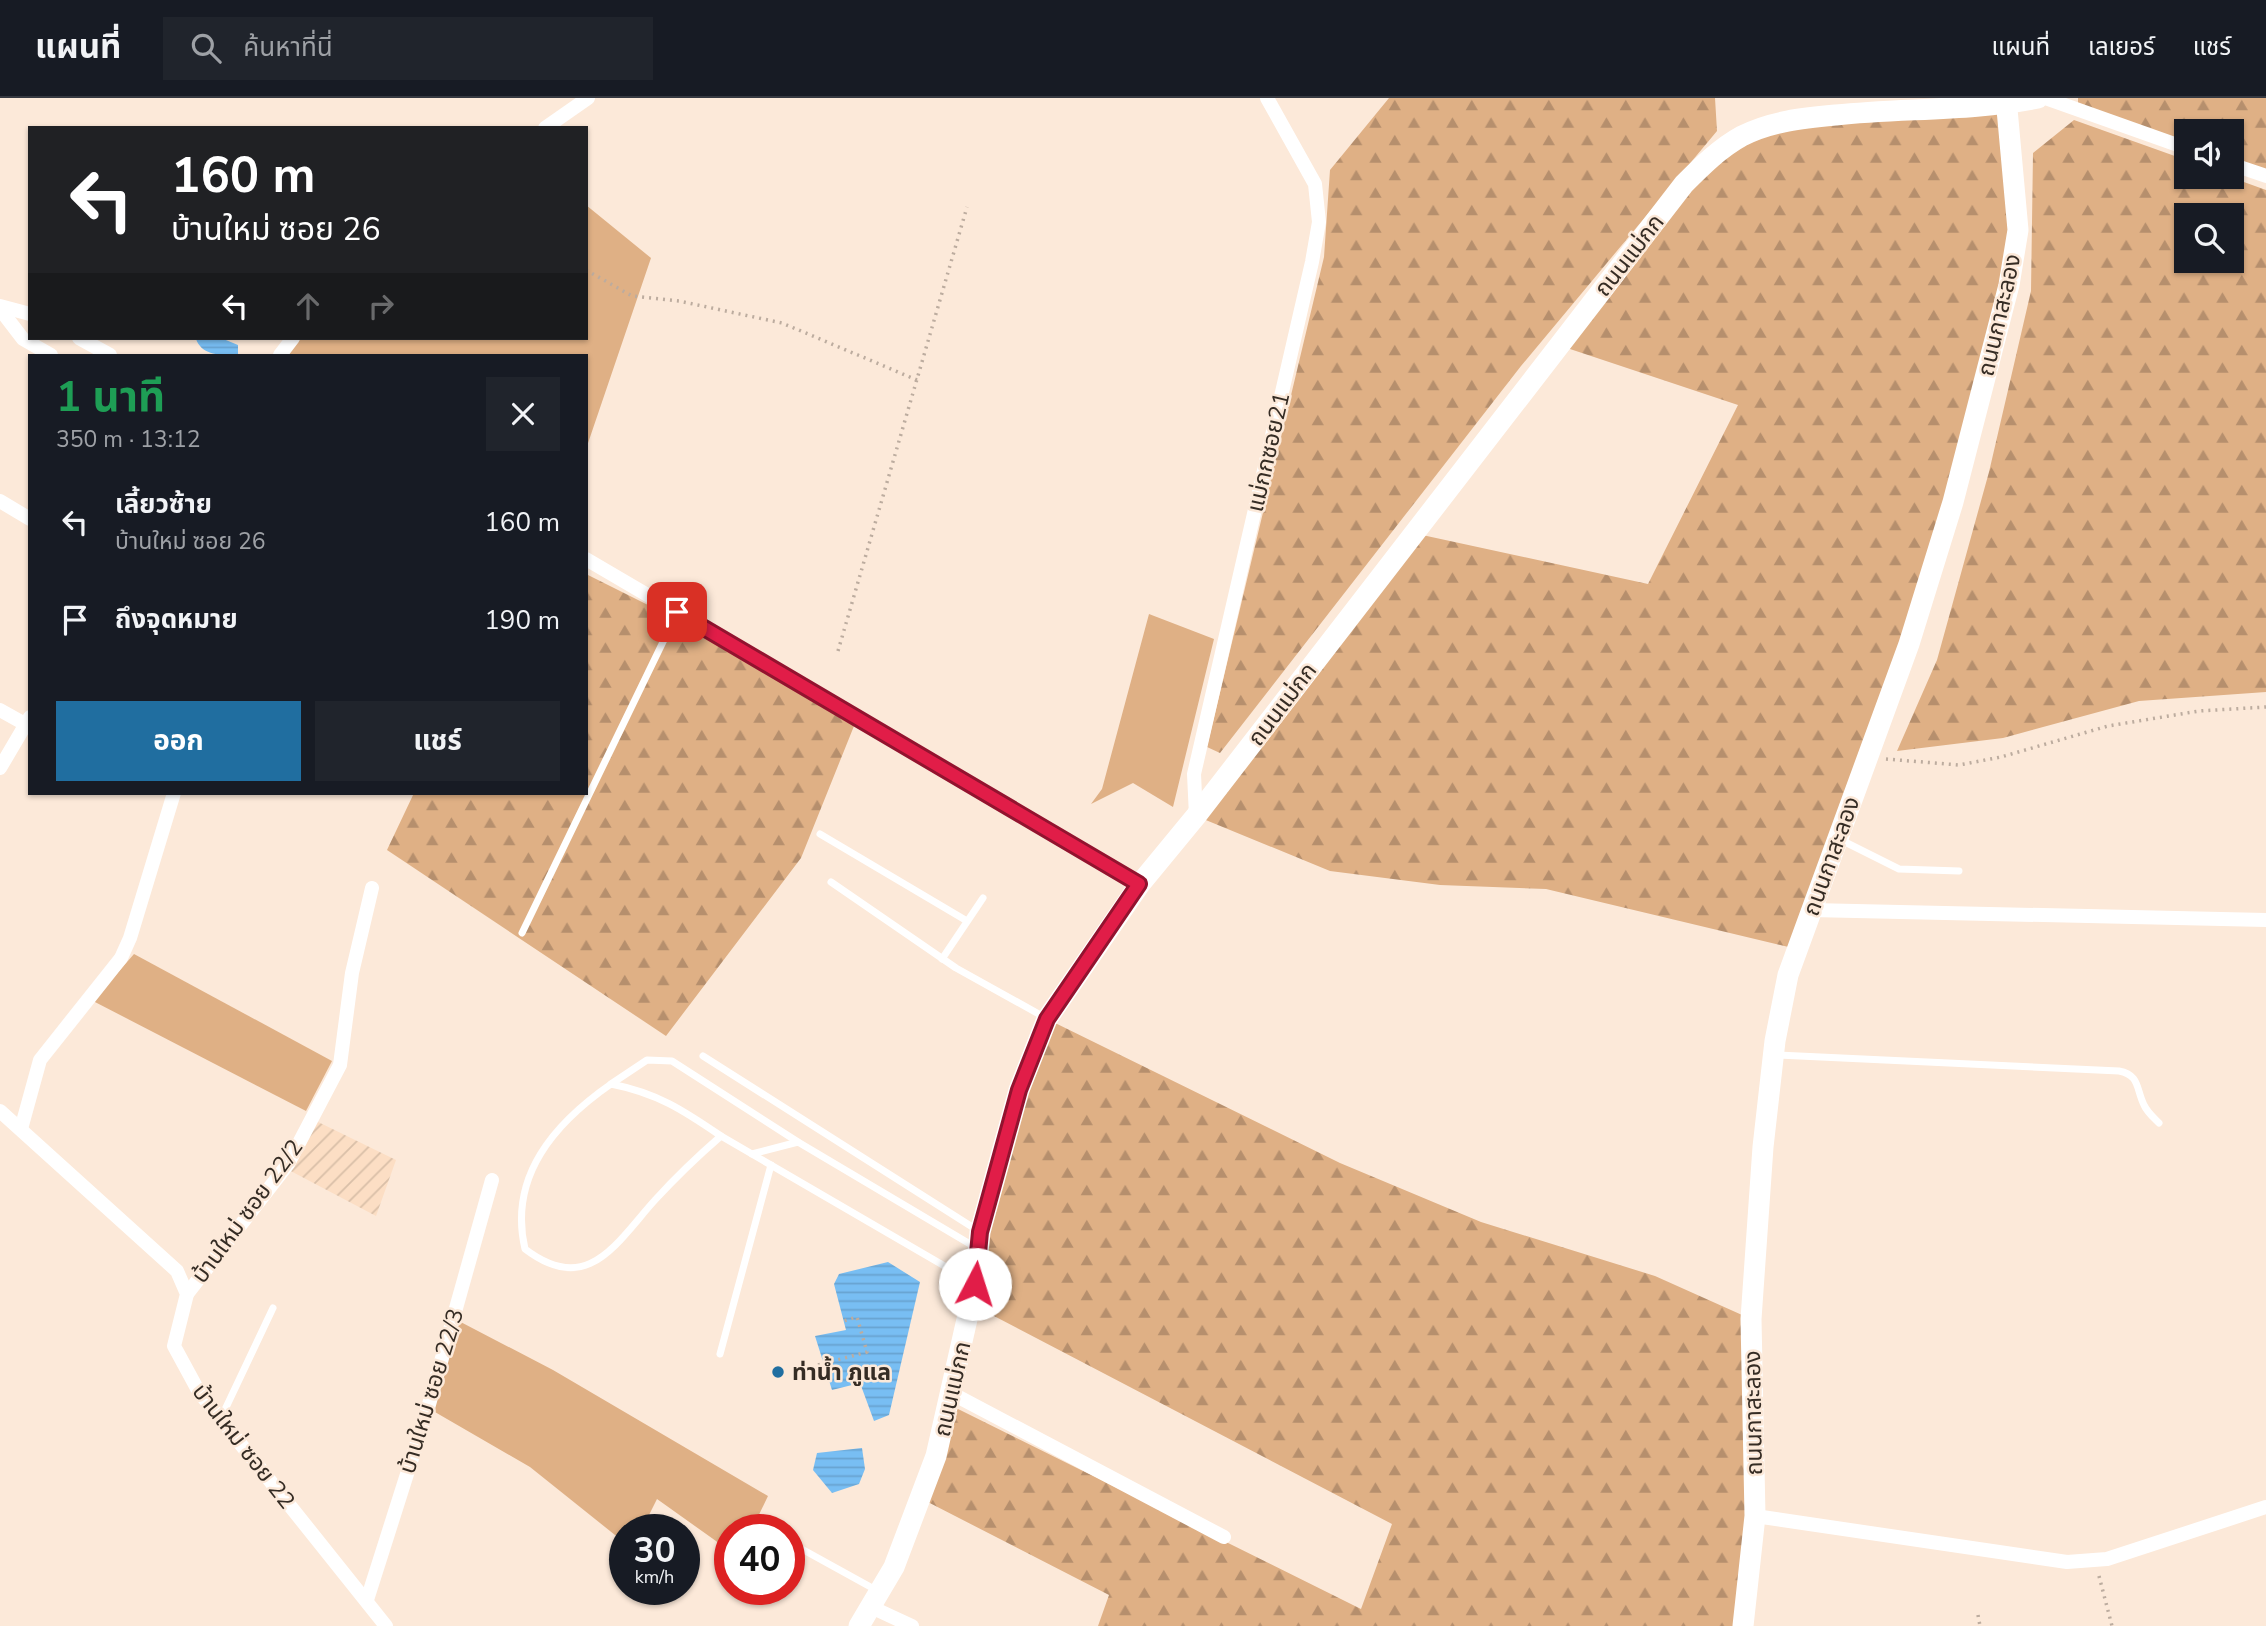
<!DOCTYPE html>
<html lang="th">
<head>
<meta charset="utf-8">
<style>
	body { margin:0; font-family:"Nunito Sans","Noto Sans Thai",sans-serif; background:#20242c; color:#f1f3f6; height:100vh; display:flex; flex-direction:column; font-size:26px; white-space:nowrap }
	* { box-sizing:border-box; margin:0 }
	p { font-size:23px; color:#9ea1a6 }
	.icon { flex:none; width:38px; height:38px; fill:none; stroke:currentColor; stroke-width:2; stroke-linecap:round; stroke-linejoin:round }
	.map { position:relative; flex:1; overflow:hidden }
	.sheet { position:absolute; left:28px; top:256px; width:560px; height:441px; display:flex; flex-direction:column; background:#171b24; border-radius:0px; box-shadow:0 2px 5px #0004 }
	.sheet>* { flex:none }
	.top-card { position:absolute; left:28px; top:28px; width:560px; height:214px; border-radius:0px; box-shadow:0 2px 5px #0004; background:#202124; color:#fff; overflow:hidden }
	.buttons { position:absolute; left:2174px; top:21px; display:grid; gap:14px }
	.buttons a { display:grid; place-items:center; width:70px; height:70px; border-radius:0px; background:#171b24; box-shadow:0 2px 5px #0004; font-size:35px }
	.speed { position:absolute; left:609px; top:1416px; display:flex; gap:14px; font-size:35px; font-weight:700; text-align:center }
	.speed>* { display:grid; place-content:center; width:91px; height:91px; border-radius:50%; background:#171b24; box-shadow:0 2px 5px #0004; line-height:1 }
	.speed small { font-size:18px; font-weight:400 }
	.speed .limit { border:10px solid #d22; background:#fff; color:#111 }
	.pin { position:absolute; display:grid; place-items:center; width:60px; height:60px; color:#fff; margin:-30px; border-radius:14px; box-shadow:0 4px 10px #0006 }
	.me { position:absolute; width:77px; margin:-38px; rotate:5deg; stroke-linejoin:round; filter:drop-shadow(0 0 5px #0008) }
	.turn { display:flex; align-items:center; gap:24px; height:147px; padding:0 28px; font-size:32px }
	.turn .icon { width:91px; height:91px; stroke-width:2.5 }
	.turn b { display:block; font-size:49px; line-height:60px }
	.lanes { display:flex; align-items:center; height:66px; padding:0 28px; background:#0003; justify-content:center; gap:35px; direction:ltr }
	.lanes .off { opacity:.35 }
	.round { display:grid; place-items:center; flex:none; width:74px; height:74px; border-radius:0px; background:#20242c }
	.headline { display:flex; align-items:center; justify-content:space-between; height:119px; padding:0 28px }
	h1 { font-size:42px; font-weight:700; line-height:52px; color:#1e9e55 }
	.action { display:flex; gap:14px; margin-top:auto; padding:14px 28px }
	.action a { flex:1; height:80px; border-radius:0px; background:#206ea0; color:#fff; font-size:28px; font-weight:700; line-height:80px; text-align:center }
	.action a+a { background:#20242c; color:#f1f3f6 }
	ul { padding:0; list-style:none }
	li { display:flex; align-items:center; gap:21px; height:98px; padding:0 28px }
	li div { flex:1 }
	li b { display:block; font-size:26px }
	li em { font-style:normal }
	header { display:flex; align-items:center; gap:42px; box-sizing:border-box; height:98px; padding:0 35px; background:#171b24; border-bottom:2px solid #363941 }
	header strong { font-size:33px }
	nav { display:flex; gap:38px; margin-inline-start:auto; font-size:24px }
	.search { width:490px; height:63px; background:#20242c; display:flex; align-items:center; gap:18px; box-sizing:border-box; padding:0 24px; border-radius:0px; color:#9ea1a6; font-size:26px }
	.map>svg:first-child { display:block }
	.industrial { fill:url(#industrial-furrows) }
	.green { fill:#dfb085 }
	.forest { fill:url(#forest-firs); fill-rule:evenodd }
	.water { fill:url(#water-rules) }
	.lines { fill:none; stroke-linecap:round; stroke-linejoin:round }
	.path { stroke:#bcac9f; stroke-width:3.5; stroke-dasharray:2 5; stroke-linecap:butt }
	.lane { stroke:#fff; stroke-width:7 }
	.street { stroke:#fff; stroke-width:14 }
	.secondary { stroke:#fff; stroke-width:21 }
	.route-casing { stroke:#92132f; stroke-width:18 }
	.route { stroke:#e11d48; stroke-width:12 }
	.poi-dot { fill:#206ea0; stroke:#fce9d9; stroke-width:2.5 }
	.labels { text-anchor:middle; stroke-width:5; stroke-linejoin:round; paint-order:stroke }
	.street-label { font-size:23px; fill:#352c24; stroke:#fce9d9 }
	.poi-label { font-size:23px; font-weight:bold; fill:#352c24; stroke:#fce9d9; text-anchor:start }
</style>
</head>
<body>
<header>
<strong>แผนที่</strong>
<div class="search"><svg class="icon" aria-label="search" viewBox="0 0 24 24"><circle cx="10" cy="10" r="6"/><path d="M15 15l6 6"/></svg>ค้นหาที่นี่</div>
<nav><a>แผนที่</a><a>เลเยอร์</a><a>แชร์</a></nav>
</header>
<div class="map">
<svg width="2266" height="1528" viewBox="0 0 2266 1528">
	<defs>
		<pattern id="industrial-furrows" width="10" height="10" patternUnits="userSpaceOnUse" patternTransform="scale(1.75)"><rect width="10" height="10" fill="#fcdec4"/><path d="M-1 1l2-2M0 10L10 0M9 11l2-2" fill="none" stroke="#d9bfa8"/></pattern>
		<pattern id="forest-firs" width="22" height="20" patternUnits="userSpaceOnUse" patternTransform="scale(1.75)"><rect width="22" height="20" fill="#dfb085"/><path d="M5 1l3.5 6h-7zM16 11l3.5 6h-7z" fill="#b68f6d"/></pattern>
		<pattern id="water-rules" width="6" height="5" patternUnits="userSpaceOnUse" patternTransform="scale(1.75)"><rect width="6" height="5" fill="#78bef3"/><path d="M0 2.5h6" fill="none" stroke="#68a3d0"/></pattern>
	</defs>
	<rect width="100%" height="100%" fill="#fce9d9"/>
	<polygon class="industrial" points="312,1021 396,1062 376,1118 285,1070"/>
	<g class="green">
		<polygon points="586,107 651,160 586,351 586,257 281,257 293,240 586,240"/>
		<polygon points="1149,516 1214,541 1173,709 1133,685 1091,706 1102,691"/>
		<polygon points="134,856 332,963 306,1013 93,903"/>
		<polygon points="453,1220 553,1272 768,1398 752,1431 730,1432 730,1453 657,1401 642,1431 625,1432 625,1445 530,1369 428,1310"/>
	</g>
	<g class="forest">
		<polygon points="1389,0 1715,0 1717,33 1521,268 1220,655 1207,649 1324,159 1330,72"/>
		<polygon points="2078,0 2266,0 2266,78 2231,66 2231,33 2186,33 2186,49 2078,11"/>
		<polygon points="2009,6 2018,132 1953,404 1797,851 1546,791 1440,787 1330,773 1196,718 1413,435 1648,486 1738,307 1558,247 1693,77 1787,23"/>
		<path d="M2074 22 2186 62V79H2230L2266 92V594L2139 603 2003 640 1897 653 1937 562 1989 374 2031 193 2033 55ZM2231 117V163H2186V117Z"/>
		<polygon points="586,476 658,512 854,628 801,760 666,938 387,752 414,695 586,695"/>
		<polygon points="1047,921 1340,1065 1481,1124 1655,1178 1751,1221 1743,1528 1098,1528 1109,1497 920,1400 948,1306 1361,1511 1392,1426 971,1206"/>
	</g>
	<g class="water">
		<path d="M221 240 238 247V257C221 257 202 258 196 241Z"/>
		<polygon points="888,1164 920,1184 889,1317 874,1323 860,1285 832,1292 815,1238 846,1232 834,1186 839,1176"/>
		<polygon points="862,1350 865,1371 859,1386 832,1395 813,1372 817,1355"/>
	</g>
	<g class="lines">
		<g class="path">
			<polyline points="586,172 632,198 679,203 782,225 917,282"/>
			<polyline points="838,553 967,109"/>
			<polyline points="1886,661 1959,667 2001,659 2108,628 2199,613 2266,609"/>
			<polyline points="818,1267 867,1254 857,1219 840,1224"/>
			<polyline points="2099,1478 2112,1528"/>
			<polyline points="1978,1517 1980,1528"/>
		</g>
		<g class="lane">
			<polyline points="820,736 967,823"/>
			<polyline points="1841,742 1899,771 1959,773"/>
			<polyline points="831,784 956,870 1046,920"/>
			<polyline points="522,835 677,515"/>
			<polyline points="942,861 983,800"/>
			<path d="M1777 957 2119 973C2140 977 2136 991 2144 1007 2147 1014 2154 1020 2159 1025"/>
			<polyline points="703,958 977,1132"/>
			<path d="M611 986C657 995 683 1012 721 1038 698 1058 676 1079 655 1102 616 1145 588 1199 525 1151 508 1078 555 1025 611 986Z"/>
			<polyline points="611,986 647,962 672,963 798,1044"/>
			<polyline points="721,1038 972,1184"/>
			<polyline points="752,1056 798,1044 975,1149"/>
			<polyline points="720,1256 771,1067"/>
			<polyline points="221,1320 273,1210"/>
			<polyline points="789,1444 876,1492"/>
		</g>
		<g class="street">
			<polyline points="2045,0 2186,50"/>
			<polyline points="545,30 588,0"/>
			<polyline points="2231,66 2266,78"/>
			<polyline points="0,208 30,216"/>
			<polyline points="0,211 23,241 51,257"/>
			<polyline points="79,240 110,257"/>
			<polyline points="280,257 293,240"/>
			<polyline points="0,403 30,421"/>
			<polyline points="586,461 1140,786"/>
			<polyline points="0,612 25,626"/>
			<polyline points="0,670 30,619"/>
			<polyline points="1196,718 1194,676 1312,164 1319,124 1315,86 1267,0"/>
			<polyline points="1811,812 2266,822"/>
			<polyline points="0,1013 177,1173 187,1196 174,1248 199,1294 386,1528"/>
			<polyline points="21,1031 40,962 121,860 130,840 174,695"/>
			<polyline points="187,1196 288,1066 340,967 352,875 372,790"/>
			<polyline points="951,1295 1224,1439"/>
			<polyline points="1755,1418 2067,1464 2107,1461 2266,1409"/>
			<polyline points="367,1502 428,1310 492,1082"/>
			<polyline points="871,1509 912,1528"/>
		</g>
		<g class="secondary">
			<path d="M859 1528 894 1469 936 1358 975 1186 980 1134 1019 992 1047 921 1140 786 1196 718 1684 86C1702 68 1720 50 1742 38 1771 23 1804 20 1836 17 1903 10 1973 13 2038 0"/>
			<polyline points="1743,1528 1755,1418 1751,1221 1763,1049 1775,943 1788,877 1909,546 1953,404 2009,187 2018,132 2006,0"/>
		</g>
	</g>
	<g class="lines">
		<g class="route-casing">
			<polyline id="route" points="677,514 1139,786 1047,921 1019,992 980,1134 975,1186"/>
		</g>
		<use href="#route" class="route"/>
	</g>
	<circle class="poi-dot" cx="778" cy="1274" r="7"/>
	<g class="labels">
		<g class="street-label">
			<text transform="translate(1629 157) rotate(-52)" y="8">ถนนแม่กก</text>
			<text transform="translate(1999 217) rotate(-77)" y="8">ถนนกาสะลอง</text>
			<text transform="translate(1268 354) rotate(-77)" y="8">แม่กกซอย21</text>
			<text transform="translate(1282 606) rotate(-53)" y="8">ถนนแม่กก</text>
			<text transform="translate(1831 758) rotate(-70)" y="8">ถนนกาสะลอง</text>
			<text transform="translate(247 1113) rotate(-54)" y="8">บ้านใหม่ ซอย 22/2</text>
			<text transform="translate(952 1291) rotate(-77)" y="8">ถนนแม่กก</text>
			<text transform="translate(431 1293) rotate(-73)" y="8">บ้านใหม่ ซอย 22/3</text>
			<text transform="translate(1753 1315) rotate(-91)" y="8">ถนนกาสะลอง</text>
			<text transform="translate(244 1348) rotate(52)" y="8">บ้านใหม่ ซอย 22</text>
		</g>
		<g class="poi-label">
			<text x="792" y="1282">ท่าน้ำ ภูแล</text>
		</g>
	</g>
</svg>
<div class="buttons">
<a><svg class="icon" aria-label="sound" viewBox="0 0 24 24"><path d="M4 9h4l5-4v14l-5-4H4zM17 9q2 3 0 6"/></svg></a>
<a><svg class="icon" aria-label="search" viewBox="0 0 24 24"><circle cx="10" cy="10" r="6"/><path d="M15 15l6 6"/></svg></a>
</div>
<div class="speed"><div>30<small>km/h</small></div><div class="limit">40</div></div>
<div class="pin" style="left:677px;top:514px;background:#d93025"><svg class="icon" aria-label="arrive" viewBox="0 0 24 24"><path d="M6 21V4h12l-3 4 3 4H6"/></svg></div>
<svg class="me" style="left:975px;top:1186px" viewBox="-20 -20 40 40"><circle r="19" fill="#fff"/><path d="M0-13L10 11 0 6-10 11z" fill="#e11d48"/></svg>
<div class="top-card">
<div class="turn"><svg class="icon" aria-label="left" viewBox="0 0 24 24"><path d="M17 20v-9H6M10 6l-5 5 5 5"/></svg><div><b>160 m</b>บ้านใหม่ ซอย 26</div></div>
<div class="lanes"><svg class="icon" aria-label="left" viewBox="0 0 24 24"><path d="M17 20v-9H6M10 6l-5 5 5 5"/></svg><svg class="icon off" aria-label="ahead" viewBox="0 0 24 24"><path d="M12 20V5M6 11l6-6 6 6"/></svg><svg class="icon off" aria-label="right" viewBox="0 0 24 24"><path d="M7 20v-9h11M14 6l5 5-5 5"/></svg></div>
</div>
<section class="sheet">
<div class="headline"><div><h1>1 นาที</h1><p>350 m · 13:12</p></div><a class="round"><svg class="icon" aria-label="close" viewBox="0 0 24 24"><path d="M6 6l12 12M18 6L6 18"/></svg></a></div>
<ul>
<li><svg class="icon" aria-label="left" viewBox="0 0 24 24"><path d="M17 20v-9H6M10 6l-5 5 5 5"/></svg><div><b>เลี้ยวซ้าย</b><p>บ้านใหม่ ซอย 26</p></div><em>160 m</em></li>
<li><svg class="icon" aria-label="arrive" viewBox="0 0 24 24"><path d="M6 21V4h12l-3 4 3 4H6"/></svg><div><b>ถึงจุดหมาย</b></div><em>190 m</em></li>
</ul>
<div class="action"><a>ออก</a><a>แชร์</a></div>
</section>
</div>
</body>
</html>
